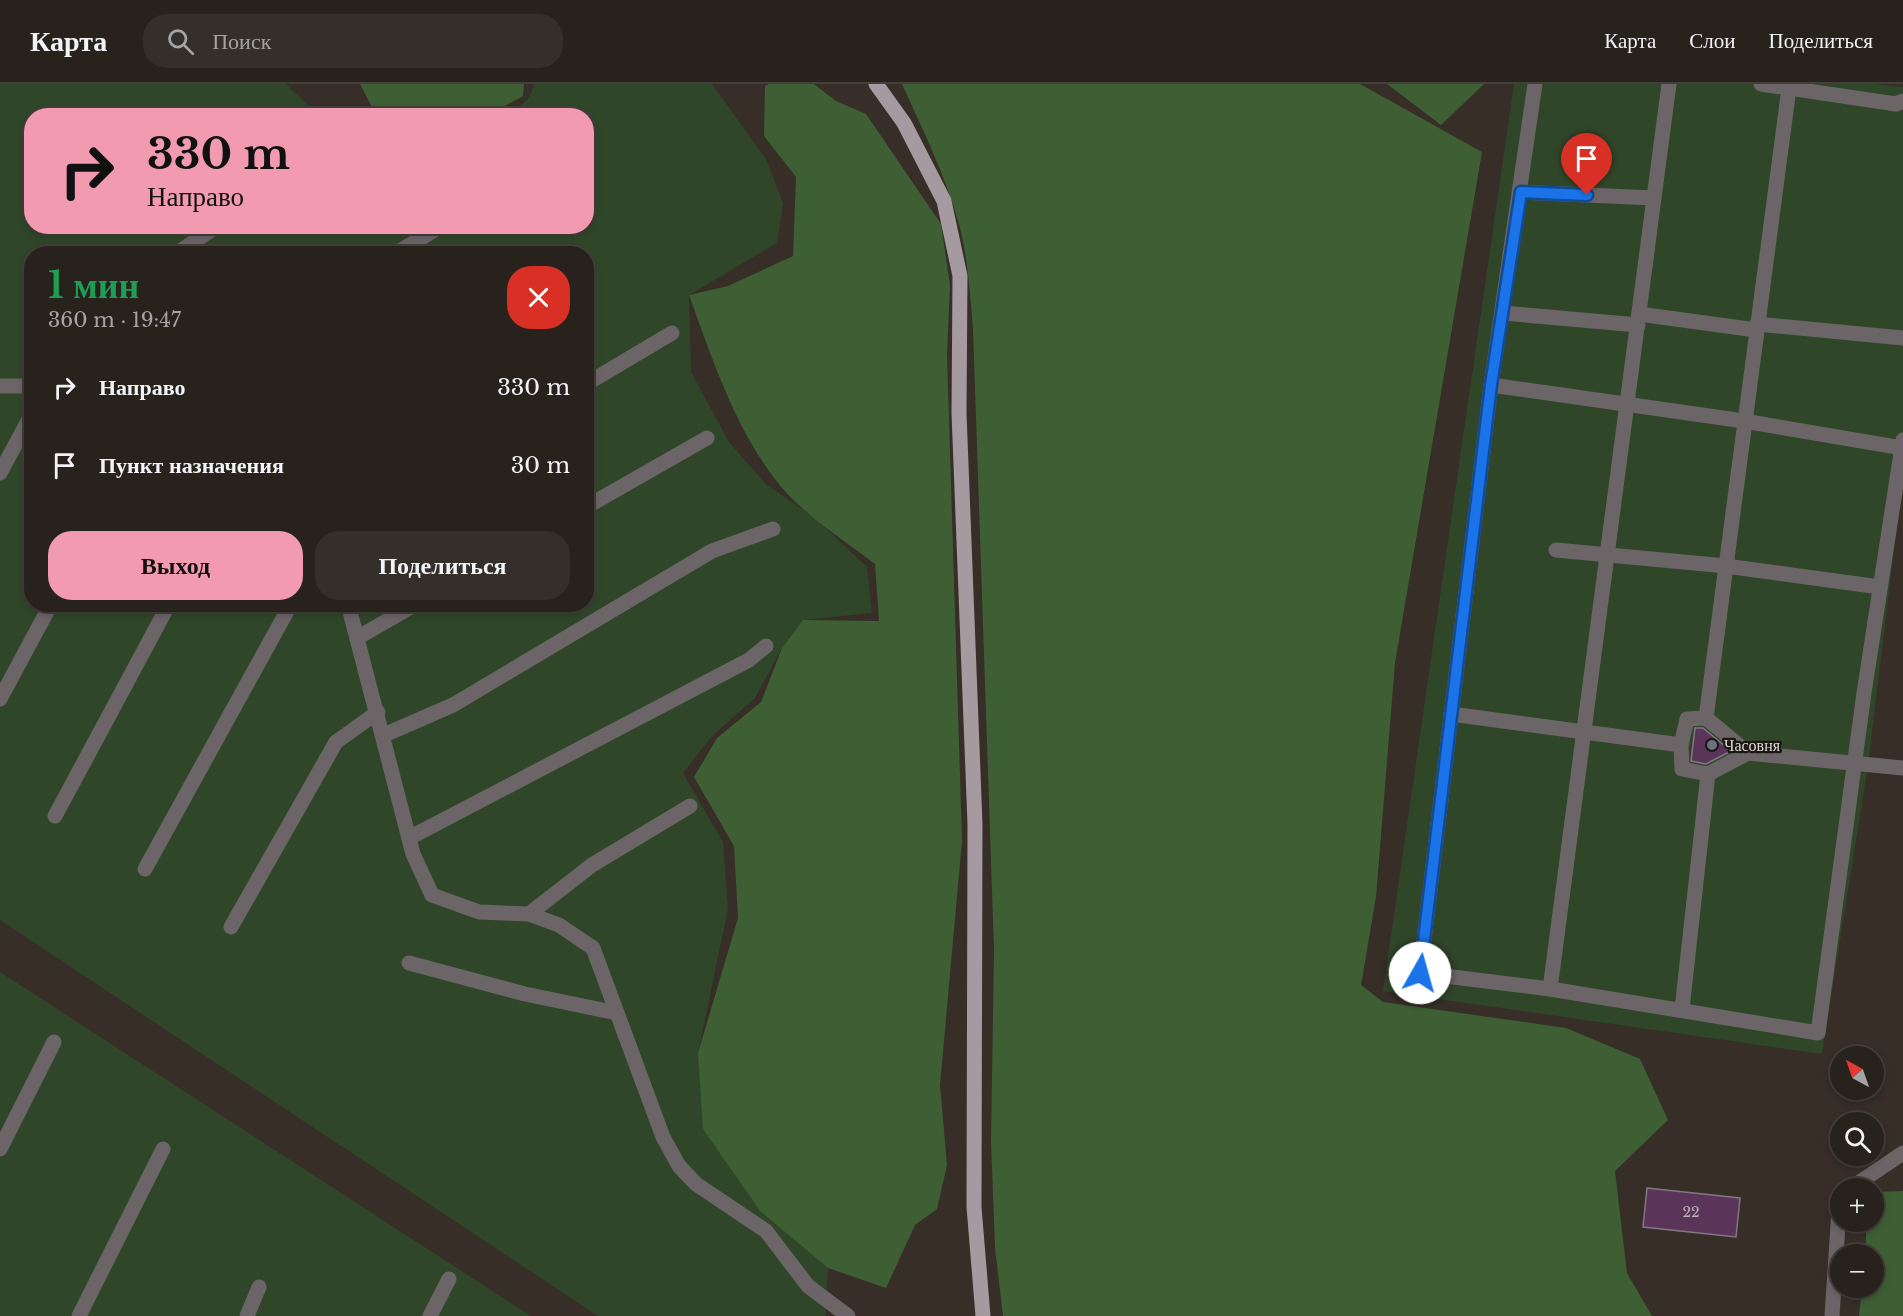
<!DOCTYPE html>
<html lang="ru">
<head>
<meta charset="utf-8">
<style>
	body { margin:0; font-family:"Libre Baskerville",serif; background:#342f2a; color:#f1f3f6; height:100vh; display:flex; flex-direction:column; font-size:22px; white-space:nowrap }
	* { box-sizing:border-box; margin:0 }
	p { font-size:20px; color:#a5a4a4 }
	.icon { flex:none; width:33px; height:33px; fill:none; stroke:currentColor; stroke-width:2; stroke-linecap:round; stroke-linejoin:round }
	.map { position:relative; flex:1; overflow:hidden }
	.panel { position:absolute; left:24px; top:162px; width:570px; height:366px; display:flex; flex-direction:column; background:#28221d; border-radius:24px; box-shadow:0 3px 9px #0003,0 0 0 2px #443f3b }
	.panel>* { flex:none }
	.hud { position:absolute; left:24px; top:24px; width:570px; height:126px; border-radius:24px; box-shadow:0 3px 9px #0003,0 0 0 2px #443f3b; background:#f29aaf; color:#111; overflow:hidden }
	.needle { width:39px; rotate:320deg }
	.tools { position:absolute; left:1830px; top:962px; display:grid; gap:12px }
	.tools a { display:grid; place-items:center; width:54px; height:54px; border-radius:50%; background:#28221d; box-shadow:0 3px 9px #0003,0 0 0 2px #443f3b; font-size:30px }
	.pin { position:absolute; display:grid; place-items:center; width:51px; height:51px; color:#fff; margin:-62px -26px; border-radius:50% 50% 50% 0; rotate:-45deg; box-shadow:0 0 6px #0007 }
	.pin .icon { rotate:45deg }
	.me { position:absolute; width:66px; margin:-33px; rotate:7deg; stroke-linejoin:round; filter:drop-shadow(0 0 4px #0008) }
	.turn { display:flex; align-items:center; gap:21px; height:126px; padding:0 24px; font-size:27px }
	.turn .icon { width:78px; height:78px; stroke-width:2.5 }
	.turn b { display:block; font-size:42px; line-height:51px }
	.round { display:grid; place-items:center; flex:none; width:63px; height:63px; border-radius:24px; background:#342f2a }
	.headline { display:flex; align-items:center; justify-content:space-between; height:102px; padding:0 24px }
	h1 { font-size:36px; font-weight:800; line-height:45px; color:#1e9e55 }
	.button { display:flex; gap:12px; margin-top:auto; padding:12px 24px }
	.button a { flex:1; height:69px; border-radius:24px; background:#f29aaf; color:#111; font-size:24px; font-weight:800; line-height:69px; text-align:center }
	.button a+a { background:#342f2a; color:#f1f3f6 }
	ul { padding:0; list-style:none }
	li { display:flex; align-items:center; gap:18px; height:78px; padding:0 24px }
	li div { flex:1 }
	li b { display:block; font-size:22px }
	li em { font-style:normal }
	header { display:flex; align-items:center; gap:36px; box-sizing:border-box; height:84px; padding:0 30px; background:#28221d; border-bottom:2px solid #443f3b }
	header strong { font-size:28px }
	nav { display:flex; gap:33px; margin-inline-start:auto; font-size:21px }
	.search { width:420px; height:54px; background:#342f2a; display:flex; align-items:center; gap:15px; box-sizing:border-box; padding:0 21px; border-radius:24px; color:#a5a4a4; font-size:22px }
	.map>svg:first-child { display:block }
	.green { fill:#304629; fill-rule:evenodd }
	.forest { fill:#3e5f34 }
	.building { fill:#5b3559; stroke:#827881; stroke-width:1.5 }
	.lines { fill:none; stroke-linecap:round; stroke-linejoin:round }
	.minor { stroke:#6b6568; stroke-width:15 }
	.major { stroke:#a49a9f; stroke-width:15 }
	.route-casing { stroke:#114b97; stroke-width:15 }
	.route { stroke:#1a73e8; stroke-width:10 }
	.worship-dot { fill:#6b7280; stroke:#1b1714; stroke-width:2 }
	.labels { text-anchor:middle; stroke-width:4.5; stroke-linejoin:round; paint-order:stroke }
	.number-label { font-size:14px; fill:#beb1b6 }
	.poi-label { font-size:16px; fill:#dfdad5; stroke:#1b1714; text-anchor:start }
</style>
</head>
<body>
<header>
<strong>Карта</strong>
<div class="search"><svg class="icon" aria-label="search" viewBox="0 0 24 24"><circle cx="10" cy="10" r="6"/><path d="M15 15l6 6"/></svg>Поиск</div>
<nav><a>Карта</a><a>Слои</a><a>Поделиться</a></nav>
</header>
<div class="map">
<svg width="1903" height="1232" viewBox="0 0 1903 1232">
	<rect width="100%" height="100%" fill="#362e27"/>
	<g class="green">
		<path d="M0 0H286L318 31 32 32V142H586V32L471 31C497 27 528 31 534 0H712L766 75 783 119 777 159 689 211 691 288 729 358 766 400 816 435 867 483 872 529 803 536 782 564 755 614 712 652 683 689 723 758 728 825 698 969 761 1128 828 1184 826 1232H598L0 836ZM32 170H586V520H32Z"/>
		<polygon points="1514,0 1875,0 1903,3 1903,392 1868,681 1822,970 1383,907"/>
		<polygon points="0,888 531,1232 0,1232"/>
	</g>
	<g class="forest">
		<polygon points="360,0 524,0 523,12 496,27 452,25 450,32 376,31"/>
		<path d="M769 0H814L836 17 866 30 941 140 950 201 947 270 962 757 940 1001 947 1081 937 1125 915 1141 886 1204 828 1184 761 1128 703 1045 698 969 738 834 734 762 694 693 717 654 761 618 782 564 803 536 879 537 875 480C841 454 800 429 774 394 733 339 712 274 689 211L728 202 793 172 796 93 764 52 765 2Z"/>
		<path d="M902 0H1360L1482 68 1395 579 1376 813 1361 901 1383 918 1566 944 1640 975 1668 1036 1615 1087 1627 1189 1652 1232H1003L995 1164 991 1057 994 866 973 245C970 210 968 174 959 140 945 91 923 46 902 0Z"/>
		<polygon points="1387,0 1484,0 1441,41"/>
		<polygon points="1903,1107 1903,1232 1859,1232 1862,1203 1874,1203 1874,1170 1866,1170 1866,1137 1874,1137 1874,1108"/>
	</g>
	<g class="building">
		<polygon points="1695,644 1703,644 1731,667 1706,680 1691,677"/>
		<polygon points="1647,1104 1740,1114 1736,1153 1643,1143"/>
	</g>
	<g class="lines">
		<g class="minor">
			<polyline points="1535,0 1491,301 1420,889 1550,905 1818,949 1864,609 1903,356"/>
			<polyline points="1761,0 1896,20 1903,17"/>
			<polyline points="1789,4 1706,634 1748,669 1903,684"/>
			<polyline points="1521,108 1654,114"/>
			<polyline points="176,170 217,142"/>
			<polyline points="395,170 441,142"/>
			<polyline points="1503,229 1638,241"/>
			<polyline points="1639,230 1756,246"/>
			<polyline points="1757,240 1903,254"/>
			<polyline points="586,300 672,249"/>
			<polyline points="1491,301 1744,337 1903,364"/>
			<polyline points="0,302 32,302"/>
			<polyline points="0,389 32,330"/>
			<polyline points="586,423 707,354"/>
			<polyline points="1556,466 1726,482 1880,503"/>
			<polyline points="348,520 413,770 432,811 479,828 529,830 559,841 593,864 663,1053 679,1082 696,1100 766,1147 808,1202 848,1232"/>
			<polyline points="357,554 416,520"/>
			<polyline points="0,615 51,520"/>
			<polyline points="1451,630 1681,661 1687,635 1706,634"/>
			<polyline points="384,651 453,621 712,467 773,445"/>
			<polyline points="1681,661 1682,685 1708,690 1748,669"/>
			<polyline points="55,732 169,520"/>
			<polyline points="409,754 749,576 766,562"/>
			<polyline points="145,785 291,520"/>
			<polyline points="529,830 592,781 690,722"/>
			<polyline points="231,843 336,658 378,628"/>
			<polyline points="409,879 525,910 617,929"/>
			<polyline points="1550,905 1669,0"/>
			<polyline points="1682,925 1708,690"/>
			<polyline points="0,1065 54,958"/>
			<polyline points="1851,1104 1903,1069"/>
			<polyline points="79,1232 163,1065"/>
			<polyline points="247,1232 259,1203"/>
			<polyline points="430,1232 449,1195"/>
			<polyline points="1832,1232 1840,1111"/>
		</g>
		<polyline class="major" points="876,0 904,39 944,117 960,192 959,329 975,740 974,1123 983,1232"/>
	</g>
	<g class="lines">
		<g class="route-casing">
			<polyline id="route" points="1420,889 1491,301 1521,108 1587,111"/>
		</g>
		<use href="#route" class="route"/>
	</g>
	<circle class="worship-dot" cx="1712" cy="661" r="6"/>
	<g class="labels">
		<g class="number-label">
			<text x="1691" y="1133">22</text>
		</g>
		<g class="poi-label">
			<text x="1724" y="667">Часовня</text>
		</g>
	</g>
</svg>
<div class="tools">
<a><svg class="needle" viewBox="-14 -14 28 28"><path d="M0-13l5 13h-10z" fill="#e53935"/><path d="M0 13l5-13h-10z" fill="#a5a4a4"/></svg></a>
<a><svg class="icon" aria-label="search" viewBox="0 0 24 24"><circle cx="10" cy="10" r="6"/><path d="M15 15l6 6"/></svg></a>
<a>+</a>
<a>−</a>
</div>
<div class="pin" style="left:1587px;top:111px;background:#d93025"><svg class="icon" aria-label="arrive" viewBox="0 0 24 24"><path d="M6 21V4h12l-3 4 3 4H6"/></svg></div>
<svg class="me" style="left:1420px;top:889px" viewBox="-20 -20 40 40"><circle r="19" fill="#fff"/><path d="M0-13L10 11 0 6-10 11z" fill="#1a73e8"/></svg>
<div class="hud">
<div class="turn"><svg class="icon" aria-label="right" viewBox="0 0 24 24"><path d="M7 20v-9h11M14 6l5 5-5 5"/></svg><div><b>330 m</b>Направо</div></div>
</div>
<section class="panel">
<div class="headline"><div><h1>1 мин</h1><p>360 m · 19:47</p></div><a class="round" style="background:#d93025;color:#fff"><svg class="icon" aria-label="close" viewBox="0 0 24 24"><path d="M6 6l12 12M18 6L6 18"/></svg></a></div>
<ul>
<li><svg class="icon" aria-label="right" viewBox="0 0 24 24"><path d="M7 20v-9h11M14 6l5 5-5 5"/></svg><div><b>Направо</b></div><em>330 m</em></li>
<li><svg class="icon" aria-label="arrive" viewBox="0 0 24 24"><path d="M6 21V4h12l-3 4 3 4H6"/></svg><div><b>Пункт назначения</b></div><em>30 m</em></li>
</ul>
<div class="button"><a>Выход</a><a>Поделиться</a></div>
</section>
</div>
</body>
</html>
